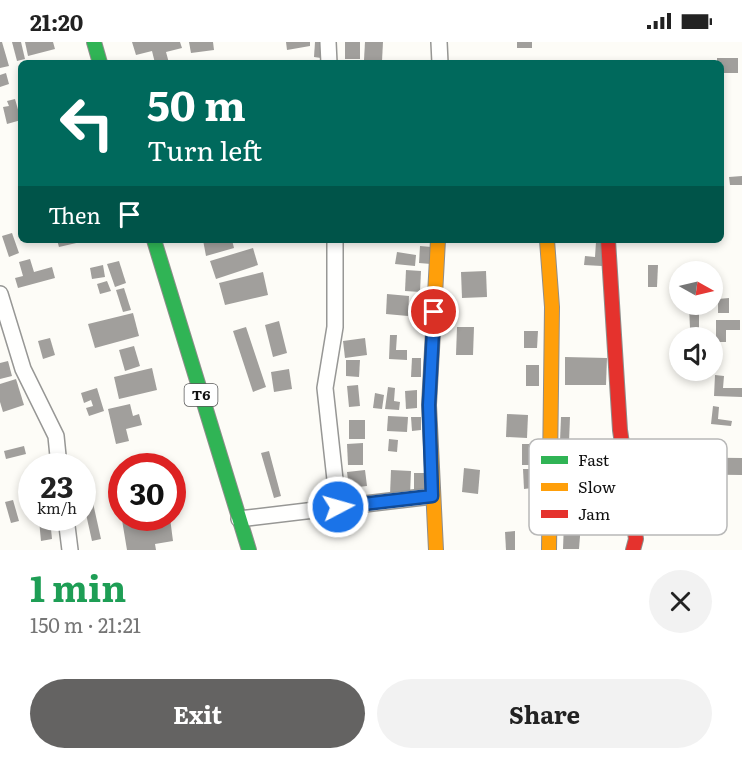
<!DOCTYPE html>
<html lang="en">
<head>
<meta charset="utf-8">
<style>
	body { margin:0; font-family:Literata,serif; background:#f2f2f2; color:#222; height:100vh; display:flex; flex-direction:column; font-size:22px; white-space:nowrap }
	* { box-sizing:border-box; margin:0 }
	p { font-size:20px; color:#767676 }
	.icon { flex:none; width:33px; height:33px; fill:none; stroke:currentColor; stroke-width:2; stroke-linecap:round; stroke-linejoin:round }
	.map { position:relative; height:508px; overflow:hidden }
	.panel { display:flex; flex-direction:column; background:#fff; flex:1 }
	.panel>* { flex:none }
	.hud { position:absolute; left:18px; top:18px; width:706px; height:183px; border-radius:9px; box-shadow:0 3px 9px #0003; background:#00695c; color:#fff; overflow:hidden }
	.needle { width:39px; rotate:98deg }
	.tools { position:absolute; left:669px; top:219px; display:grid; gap:12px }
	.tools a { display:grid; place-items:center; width:54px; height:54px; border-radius:50%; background:#fff; box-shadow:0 3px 9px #0003; font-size:30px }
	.speed { position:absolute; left:18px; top:411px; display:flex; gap:12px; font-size:30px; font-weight:700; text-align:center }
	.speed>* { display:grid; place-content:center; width:78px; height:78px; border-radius:50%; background:#fff; box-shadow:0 3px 9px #0003; line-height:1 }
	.speed small { font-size:15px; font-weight:400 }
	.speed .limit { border:9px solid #d22; background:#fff; color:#111 }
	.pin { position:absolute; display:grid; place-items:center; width:51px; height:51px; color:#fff; margin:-26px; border:3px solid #fff; border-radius:50%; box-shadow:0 2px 6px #0007 }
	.me { position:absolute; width:66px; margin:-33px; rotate:84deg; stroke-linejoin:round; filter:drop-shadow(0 0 4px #0008) }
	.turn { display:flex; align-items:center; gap:21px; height:126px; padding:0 30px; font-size:27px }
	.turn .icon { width:78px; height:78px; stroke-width:2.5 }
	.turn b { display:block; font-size:42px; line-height:51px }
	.then { display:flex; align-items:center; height:57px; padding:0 30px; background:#0003; gap:12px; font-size:22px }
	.round { display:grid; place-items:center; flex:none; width:63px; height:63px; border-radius:32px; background:#f2f2f2 }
	.overview { display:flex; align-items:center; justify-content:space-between; height:102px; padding:0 30px }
	h1 { font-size:36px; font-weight:700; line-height:45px; color:#1e9e55 }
	.button { display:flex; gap:12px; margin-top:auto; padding:12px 30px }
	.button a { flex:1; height:69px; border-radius:36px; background:#646362; color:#fff; font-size:24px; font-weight:700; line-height:69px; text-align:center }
	.button a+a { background:#f2f2f2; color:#222 }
	.status { display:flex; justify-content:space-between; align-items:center; height:42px; padding:0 30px; background:#fff; direction:ltr }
	.status svg { height:16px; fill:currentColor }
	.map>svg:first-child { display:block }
	.building { fill:#a19f9c }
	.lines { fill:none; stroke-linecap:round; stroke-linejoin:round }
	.street-casing { stroke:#979795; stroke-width:18 }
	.fast-casing { stroke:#8e8d8b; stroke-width:16 }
	.slow-casing { stroke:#8e8d8b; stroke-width:16 }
	.jam-casing { stroke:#8e8d8b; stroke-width:16 }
	.street { stroke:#fffffe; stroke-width:15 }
	.fast { stroke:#30b455; stroke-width:14 }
	.slow { stroke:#ff9f0a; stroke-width:14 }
	.jam { stroke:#e5322d; stroke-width:14 }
	.route-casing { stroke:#114b97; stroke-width:15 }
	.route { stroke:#1a73e8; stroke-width:10 }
	.labels { text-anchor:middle; stroke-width:6; stroke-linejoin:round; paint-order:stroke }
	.shield { fill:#fff; stroke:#585858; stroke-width:1.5 }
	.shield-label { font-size:14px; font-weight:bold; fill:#111 }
	.key { fill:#fff; stroke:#b8b8b8; stroke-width:1.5 }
	.key-label { font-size:16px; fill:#111 }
</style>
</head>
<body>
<div class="status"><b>21:20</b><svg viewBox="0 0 49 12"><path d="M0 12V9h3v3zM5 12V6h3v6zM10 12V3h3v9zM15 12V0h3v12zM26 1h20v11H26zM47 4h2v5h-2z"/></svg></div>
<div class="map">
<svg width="742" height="508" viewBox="0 0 742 508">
	<rect width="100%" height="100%" fill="#fdfcf7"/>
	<g class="building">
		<polygon points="0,0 2,0 9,24 0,26"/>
		<polygon points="12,0 21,0 25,17 17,19"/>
		<polygon points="25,0 53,0 55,7 28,14"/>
		<polygon points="132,0 180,0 182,6 166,10 169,21 155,21 152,9 136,13"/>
		<polygon points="189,0 213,0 214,8 191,11"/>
		<polygon points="286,0 310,0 310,4 287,8"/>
		<polygon points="315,0 322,0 321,16 314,15"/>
		<rect x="345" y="0" width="15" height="17"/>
		<polygon points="365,0 383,0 382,19 364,18"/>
		<rect x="517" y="0" width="15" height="6"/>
		<polygon points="717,16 738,16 738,31 722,31 722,21 717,21"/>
		<polygon points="6,31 9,42 0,45 0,33"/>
		<polygon points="15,57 21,78 7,82 3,65 9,64 7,59"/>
		<polygon points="742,134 742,143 730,143 729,135"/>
		<polygon points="12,191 19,211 9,215 2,194"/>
		<polygon points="57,198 85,198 85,199 59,205"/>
		<polygon points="203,198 232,198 234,206 206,214"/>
		<polygon points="596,200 603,201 602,224 584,223 585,214 595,215"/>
		<polygon points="420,204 432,205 431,222 419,221"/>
		<polygon points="253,206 258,223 216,237 210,219"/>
		<polygon points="397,210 416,213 415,224 395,222"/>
		<polygon points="30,217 34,230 52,225 55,236 18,246 15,236 23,234 19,220"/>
		<polygon points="119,219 126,241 115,245 107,222"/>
		<polygon points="103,223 105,235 92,237 90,226"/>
		<polygon points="648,223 658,223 657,245 648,245"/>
		<polygon points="406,228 421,229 420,250 405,249"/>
		<polygon points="486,229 487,255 462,256 461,230"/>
		<polygon points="263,230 268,253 225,263 219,241"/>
		<polygon points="107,239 111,249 100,252 97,242"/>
		<polygon points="124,246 131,268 123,270 116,248"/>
		<polygon points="387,252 409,254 408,274 386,272"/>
		<polygon points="729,256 729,271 718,271 718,257"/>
		<polygon points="689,264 699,264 699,286 690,286"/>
		<polygon points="133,271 139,294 95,306 88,282"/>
		<polygon points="412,272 427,272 426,282 412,282"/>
		<polygon points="716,278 740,278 740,288 726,288 726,300 716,300"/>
		<polygon points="279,279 287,311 273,315 265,283"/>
		<polygon points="246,285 266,345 253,350 233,289"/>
		<polygon points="457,285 474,285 473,313 456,313"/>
		<polygon points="524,289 538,289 537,306 524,306"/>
		<polygon points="390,293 397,293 396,308 407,308 407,318 389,317"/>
		<polygon points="50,296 55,313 43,317 38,299"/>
		<polygon points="365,296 367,313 345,316 343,299"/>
		<polygon points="134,304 140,324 125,329 119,308"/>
		<polygon points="565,315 607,316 606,343 565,343"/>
		<polygon points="412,316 421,316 421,335 411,335"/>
		<polygon points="346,318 360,318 359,335 346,334"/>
		<polygon points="8,319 12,334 0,337 0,321"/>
		<rect x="526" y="323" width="13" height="21"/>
		<polygon points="152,326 157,348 119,357 114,335"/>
		<polygon points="289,327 292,347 274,350 271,330"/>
		<polygon points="715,333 724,334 723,346 742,346 742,355 714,354"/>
		<polygon points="16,337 24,363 3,370 0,360 0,342"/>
		<polygon points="358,343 360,364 349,365 347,344"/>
		<polygon points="388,345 395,346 394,359 400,360 399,368 385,367"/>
		<polygon points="97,346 104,369 89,374 86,366 93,364 91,358 84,361 81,351"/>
		<polygon points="417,348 417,366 406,367 405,349"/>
		<polygon points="375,351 384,353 382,367 373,366"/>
		<polygon points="130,362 133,374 139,372 142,383 126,387 129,399 116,402 108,367"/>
		<polygon points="713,364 719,365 718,377 732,379 731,384 711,382"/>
		<polygon points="507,372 528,373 527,396 506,395"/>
		<polygon points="388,374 408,375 407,390 387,389"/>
		<polygon points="411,375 421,375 421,388 412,389"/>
		<polygon points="561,375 570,375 569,400 560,399"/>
		<rect x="349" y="378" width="16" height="19"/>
		<polygon points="389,397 398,398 397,410 388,409"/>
		<polygon points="363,401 363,423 348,423 347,402"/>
		<rect x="522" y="402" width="11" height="21"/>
		<polygon points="24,404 26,412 6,417 4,409"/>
		<polygon points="269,409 281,454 274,456 261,411"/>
		<polygon points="657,415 742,416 742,433 657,432"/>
		<polygon points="464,426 480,428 478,452 462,450"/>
		<polygon points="523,427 532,427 532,446 524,447"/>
		<polygon points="365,428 367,444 349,446 347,430"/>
		<polygon points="391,428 411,429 410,453 390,453"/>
		<rect x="414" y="431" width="13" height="19"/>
		<polygon points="13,458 19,479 11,481 5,460"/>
		<polygon points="93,461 101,497 92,499 84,463"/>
		<polygon points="134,476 170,476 173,499 155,502 156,508 127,508 122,478"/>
		<polygon points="50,477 52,497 41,499 39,478"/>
		<polygon points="564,480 581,481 579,507 563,507"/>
		<polygon points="515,489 515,508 506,508 505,490"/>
	</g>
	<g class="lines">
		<g class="street-casing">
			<g id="street">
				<polyline points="328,0 329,21"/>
				<polyline points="439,0 440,21"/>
				<polyline points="335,198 335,285 325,346 338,465"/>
				<polyline points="0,252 23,327 56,394 59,424"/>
				<polyline points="66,476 70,508"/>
				<polyline points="239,477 432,454"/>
			</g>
		</g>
		<g class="fast-casing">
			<g id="fast">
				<polyline points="94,0 100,21"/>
				<polyline points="154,198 249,508"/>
			</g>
		</g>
		<g class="slow-casing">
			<g id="slow">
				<polyline points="547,198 552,265 549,508"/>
				<polyline points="436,508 429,363 438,198"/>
			</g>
		</g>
		<g class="jam-casing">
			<polyline id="jam" points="608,198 620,388 636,497 633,508"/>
		</g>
		<use href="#street" class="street"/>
		<use href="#fast" class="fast"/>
		<use href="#slow" class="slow"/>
		<use href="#jam" class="jam"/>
	</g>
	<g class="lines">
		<g class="route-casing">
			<polyline id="route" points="338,465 432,454 429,363 434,270"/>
		</g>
		<use href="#route" class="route"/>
	</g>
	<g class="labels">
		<rect class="shield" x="184.5" y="342" width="33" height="22" rx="4.5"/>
		<g class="shield-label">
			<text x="201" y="358">T6</text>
		</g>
	</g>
	<rect x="529" y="397" width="198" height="96" rx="9" class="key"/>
	<rect x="541" y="414" width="27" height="8" fill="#30b455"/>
	<rect x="541" y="441" width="27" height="8" fill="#ff9f0a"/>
	<rect x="541" y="468" width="27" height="8" fill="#e5322d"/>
	<g class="key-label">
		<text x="578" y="424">Fast</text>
		<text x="578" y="451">Slow</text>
		<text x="578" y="478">Jam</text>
	</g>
</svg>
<div class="tools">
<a><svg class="needle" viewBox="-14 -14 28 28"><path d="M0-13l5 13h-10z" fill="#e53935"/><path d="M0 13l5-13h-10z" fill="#767676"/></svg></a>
<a><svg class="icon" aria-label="sound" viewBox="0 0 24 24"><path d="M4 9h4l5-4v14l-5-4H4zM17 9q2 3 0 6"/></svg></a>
</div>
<div class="speed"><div>23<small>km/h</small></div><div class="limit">30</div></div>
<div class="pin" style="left:434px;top:270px;background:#d93025"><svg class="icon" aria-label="arrive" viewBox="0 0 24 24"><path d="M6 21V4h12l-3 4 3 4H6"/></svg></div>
<svg class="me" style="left:338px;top:465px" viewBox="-20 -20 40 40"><circle r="17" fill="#1a73e8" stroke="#fff" stroke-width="3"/><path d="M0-11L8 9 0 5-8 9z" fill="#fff"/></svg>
<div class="hud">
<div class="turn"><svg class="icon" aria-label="left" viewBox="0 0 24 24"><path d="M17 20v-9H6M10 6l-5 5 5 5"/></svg><div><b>50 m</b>Turn left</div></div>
<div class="then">Then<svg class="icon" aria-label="arrive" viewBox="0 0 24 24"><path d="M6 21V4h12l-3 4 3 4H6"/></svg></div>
</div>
</div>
<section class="panel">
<div class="overview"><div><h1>1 min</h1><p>150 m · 21:21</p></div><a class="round"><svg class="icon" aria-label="close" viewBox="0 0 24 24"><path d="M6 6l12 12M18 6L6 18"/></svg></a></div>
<div class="button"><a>Exit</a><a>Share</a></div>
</section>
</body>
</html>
